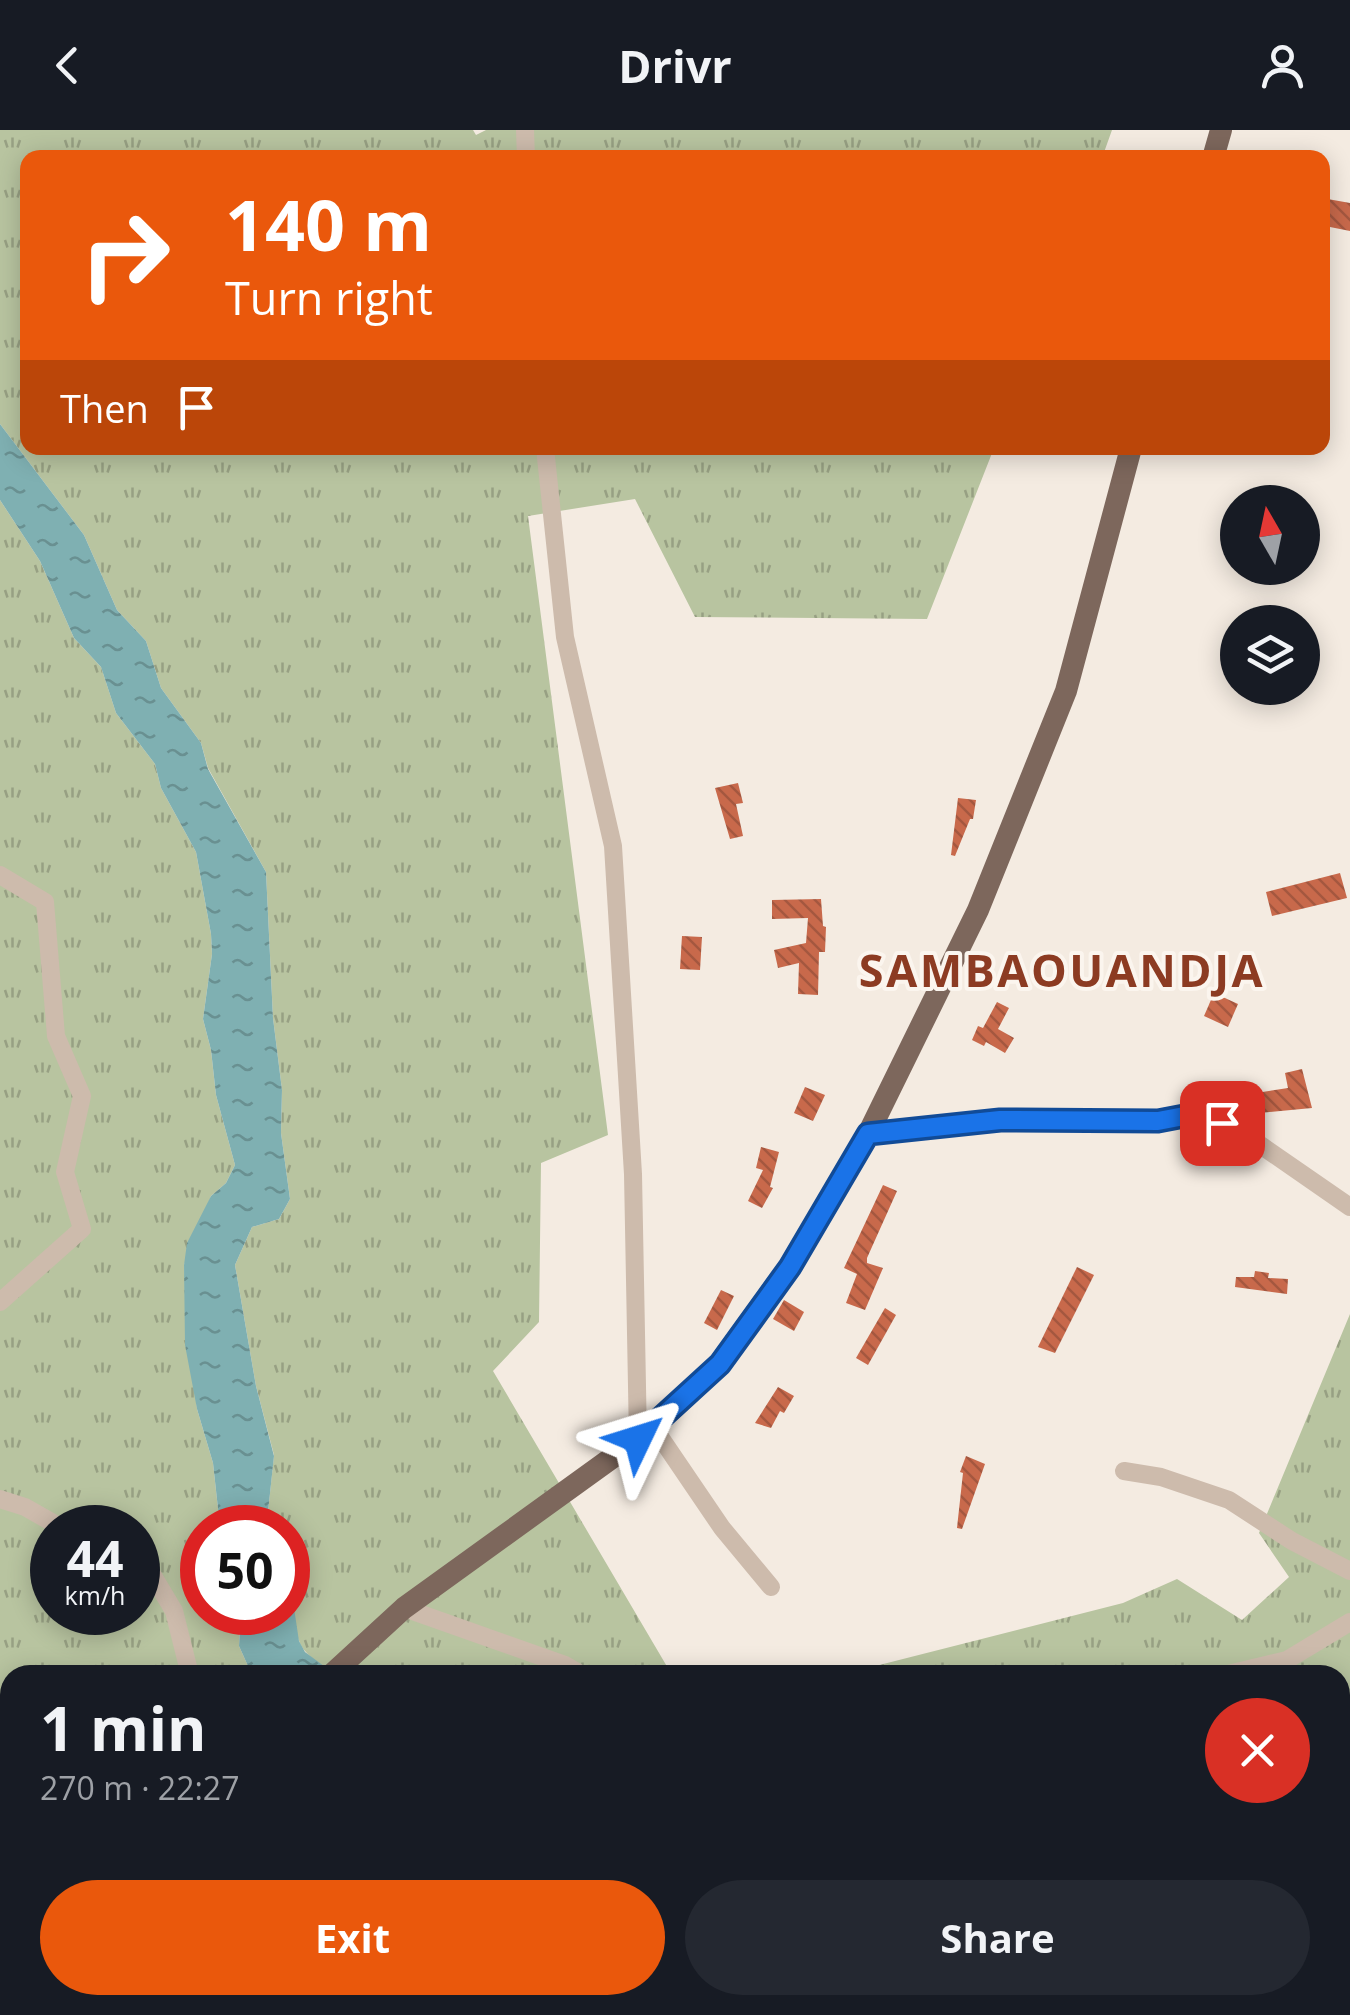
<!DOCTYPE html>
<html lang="en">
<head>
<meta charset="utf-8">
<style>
	body { margin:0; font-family:"Open Sans",sans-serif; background:#242831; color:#f1f3f6; height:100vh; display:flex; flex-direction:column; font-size:38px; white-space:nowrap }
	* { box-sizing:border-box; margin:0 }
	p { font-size:32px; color:#9ea1a6 }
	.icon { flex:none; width:55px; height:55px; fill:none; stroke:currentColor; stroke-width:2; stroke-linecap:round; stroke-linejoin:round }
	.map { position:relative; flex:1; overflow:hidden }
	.side { position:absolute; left:0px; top:1535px; width:1350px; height:350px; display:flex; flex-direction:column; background:#171b24; border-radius:30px 30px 0 0; box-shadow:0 5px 25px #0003 }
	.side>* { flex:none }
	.hud { position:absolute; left:20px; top:20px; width:1310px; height:305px; border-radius:20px; box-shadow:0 5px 25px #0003; background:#ea580c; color:#fff; overflow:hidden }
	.needle { width:65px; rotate:351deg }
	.fabs { position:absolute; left:1220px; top:355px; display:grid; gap:20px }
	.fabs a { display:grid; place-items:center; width:100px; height:100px; border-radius:50%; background:#171b24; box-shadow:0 5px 25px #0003; font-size:50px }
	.speed { position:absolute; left:30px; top:1375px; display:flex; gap:20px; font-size:50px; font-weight:700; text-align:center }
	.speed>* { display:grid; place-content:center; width:130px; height:130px; border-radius:50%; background:#171b24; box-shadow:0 5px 25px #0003; line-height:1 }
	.speed small { font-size:25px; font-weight:400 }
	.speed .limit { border:15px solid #d22; background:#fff; color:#111 }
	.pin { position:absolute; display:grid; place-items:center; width:85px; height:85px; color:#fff; margin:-42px; border-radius:20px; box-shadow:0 5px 15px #0006 }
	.me { position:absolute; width:110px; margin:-55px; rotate:49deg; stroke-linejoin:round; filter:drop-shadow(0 0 8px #0008) }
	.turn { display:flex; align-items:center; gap:35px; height:210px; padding:0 40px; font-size:45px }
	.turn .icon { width:130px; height:130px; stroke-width:2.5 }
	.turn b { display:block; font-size:70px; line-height:85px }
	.then { display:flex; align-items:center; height:95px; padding:0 40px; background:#0003; gap:20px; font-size:38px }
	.round { display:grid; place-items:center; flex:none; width:105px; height:105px; border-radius:52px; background:#242831 }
	.head { display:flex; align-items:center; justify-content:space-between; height:170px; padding:0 40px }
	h1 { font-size:60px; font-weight:700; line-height:75px }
	.primary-button { display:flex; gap:20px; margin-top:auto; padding:20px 40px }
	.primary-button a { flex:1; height:115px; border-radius:60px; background:#ea580c; color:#fff; font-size:40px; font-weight:700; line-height:115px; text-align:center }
	.primary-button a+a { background:#242831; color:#f1f3f6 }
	header { display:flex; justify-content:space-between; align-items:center; height:130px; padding:0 40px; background:#171b24; font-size:45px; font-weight:700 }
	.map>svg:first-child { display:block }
	.grass { fill:url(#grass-tufts); fill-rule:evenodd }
	.water { fill:url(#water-ripples) }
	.building { fill:url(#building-back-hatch) }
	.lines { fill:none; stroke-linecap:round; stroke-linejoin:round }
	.minor { stroke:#cdbbac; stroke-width:18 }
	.major { stroke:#7d675c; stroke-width:22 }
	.route-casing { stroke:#114b97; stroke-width:25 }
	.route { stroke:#1a73e8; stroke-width:18 }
	.labels { text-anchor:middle; stroke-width:8; stroke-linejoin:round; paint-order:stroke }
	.district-label { font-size:45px; font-weight:bold; letter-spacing:2.5px; fill:#8c3b22; stroke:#fbf5ee }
</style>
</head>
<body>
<header><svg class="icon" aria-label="back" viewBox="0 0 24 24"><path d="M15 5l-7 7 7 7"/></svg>Drivr<svg class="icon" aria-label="person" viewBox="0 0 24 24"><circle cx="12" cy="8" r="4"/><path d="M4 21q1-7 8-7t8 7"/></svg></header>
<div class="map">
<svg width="1350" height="1885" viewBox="0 0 1350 1885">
	<defs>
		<pattern id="grass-tufts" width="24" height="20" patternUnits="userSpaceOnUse" patternTransform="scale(2.5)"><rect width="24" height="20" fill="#b8c4a0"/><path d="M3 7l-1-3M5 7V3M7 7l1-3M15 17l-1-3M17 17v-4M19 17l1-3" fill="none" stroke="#97a083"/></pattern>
		<pattern id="water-ripples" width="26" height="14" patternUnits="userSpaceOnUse" patternTransform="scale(2.5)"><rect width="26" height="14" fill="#7fb0b2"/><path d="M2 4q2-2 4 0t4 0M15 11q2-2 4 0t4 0" fill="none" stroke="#699091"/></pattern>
		<pattern id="building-back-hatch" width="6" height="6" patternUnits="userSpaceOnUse" patternTransform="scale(2.5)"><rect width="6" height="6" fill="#c8694b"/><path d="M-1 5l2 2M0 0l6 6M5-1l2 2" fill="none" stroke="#a4573f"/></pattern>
	</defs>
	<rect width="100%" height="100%" fill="#f4ebe1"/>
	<g class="grass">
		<path d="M0 0H473L476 5 486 0H1112L1102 28H28V318H994L927 489 695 487 635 369 528 386 608 1005 541 1033 539 1192 493 1241 672 1545H336C327 1538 313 1531 305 1521 288 1502 288 1424 288 1398L274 1397 268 1382 274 1325 256 1256 235 1135 252 1097 279 1089 290 1069 281 1003 282 960 273 888 266 742 208 638 201 613 161 558 146 511 117 480 84 405 0 294Z"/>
		<path d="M0 370 40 431 74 508 101 537 116 583 155 634 161 658 196 722 211 804 212 824 203 889 211 920 216 965 235 1035 226 1053 211 1066 184 1135 197 1279 213 1333 220 1397 202 1398V1482L241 1483 239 1516 252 1545H10V1637L0 1642ZM52 1398H138V1482H52Z"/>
		<polygon points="1350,1184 1350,1885 498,1885 496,1875 1340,1875 1340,1545 840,1545 1123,1473 1177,1449 1242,1490 1289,1447 1259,1403"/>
		<polygon points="253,1875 430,1875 436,1885 248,1885"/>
	</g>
	<g class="water">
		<polygon points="0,294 84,405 117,480 146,511 161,558 201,613 208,639 266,742 273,888 282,960 281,1003 290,1069 279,1089 252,1097 235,1135 256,1256 274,1326 268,1382 274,1397 220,1397 213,1333 197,1279 185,1215 184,1135 187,1113 211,1066 226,1053 235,1035 216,965 211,920 203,889 212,824 211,804 196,722 161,658 155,634 116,583 101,537 74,508 40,431 0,370"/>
		<polygon points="288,1438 299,1511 305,1522 336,1545 252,1545 239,1516 241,1483 288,1482"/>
	</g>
	<g class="building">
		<polygon points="1322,68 1350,73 1350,101 1325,96 1327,84 1322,84"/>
		<polygon points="738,653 743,673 736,674 743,706 730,709 715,658"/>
		<polygon points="958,668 976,670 973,689 970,689 955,726 951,725"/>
		<polygon points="1340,743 1347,768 1272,786 1266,762"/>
		<polygon points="821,769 823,796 826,797 825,822 819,822 818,865 798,864 799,833 778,838 774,820 806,813 808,788 772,789 772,770"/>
		<polygon points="682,806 702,807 700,840 680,839"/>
		<polygon points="1214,863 1238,874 1228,897 1204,886"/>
		<polygon points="997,872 1009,878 998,899 1014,908 1005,923 986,912 984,916 972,910 978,896 983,898"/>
		<polygon points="1302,939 1312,978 1260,983 1256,963 1288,958 1285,943"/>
		<polygon points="805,957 825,965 813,991 794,983"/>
		<polygon points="761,1017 779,1022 770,1057 773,1058 762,1078 748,1071 763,1040 756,1038"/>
		<polygon points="883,1055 897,1061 867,1128 867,1133 883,1138 865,1180 846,1173 857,1144 844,1138"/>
		<polygon points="1077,1137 1094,1145 1055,1223 1038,1217"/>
		<polygon points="1255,1141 1269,1143 1268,1148 1288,1149 1287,1164 1235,1157 1236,1147 1254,1147"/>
		<polygon points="721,1160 734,1166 717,1200 704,1193"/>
		<polygon points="784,1170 804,1182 794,1201 773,1189"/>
		<polygon points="885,1178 896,1185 868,1235 856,1228"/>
		<polygon points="778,1257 794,1266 784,1283 780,1281 771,1298 755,1293"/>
		<polygon points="966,1326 985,1334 962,1399 957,1398 963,1343 960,1342"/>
	</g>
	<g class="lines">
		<g class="minor">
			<polyline points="525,0 526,28"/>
			<polyline points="545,318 565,507 613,716 633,1044 638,1309"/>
			<polyline points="0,745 45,772 56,906 82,966 65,1042 82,1099 0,1172"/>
			<polyline points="868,1004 1001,991 1158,991 1200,983 1243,1003 1350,1077"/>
			<polyline points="652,1295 722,1398 771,1457"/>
			<polyline points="1124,1341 1161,1347 1229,1370 1292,1411 1350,1441"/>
			<polyline points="0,1369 25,1377 62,1398"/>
			<polyline points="114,1398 123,1398"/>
			<polyline points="138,1421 174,1481 190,1545"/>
			<polyline points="404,1478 565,1535 582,1545"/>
			<polyline points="1224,1545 1287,1530 1350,1492"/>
			<polyline points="0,1657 10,1653"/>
			<polyline points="333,1875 334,1885"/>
		</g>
		<g class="major">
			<polyline points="1213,28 1221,0"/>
			<polyline points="331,1545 404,1478 638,1309 678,1274 719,1234 789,1137 868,1004 978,780 1066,561 1131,318"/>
			<polyline points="0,1841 10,1832"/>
		</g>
	</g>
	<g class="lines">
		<g class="route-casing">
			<polyline id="route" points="638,1309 720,1234 790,1137 868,1004 1000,990 1158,991 1200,983 1222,993"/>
		</g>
		<use href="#route" class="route"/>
	</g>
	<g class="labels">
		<g class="district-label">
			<text x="1062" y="857">SAMBAOUANDJA</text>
		</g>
	</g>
</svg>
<div class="fabs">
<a><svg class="needle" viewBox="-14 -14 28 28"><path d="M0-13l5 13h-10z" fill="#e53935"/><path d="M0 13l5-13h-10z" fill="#9ea1a6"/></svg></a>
<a><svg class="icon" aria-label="layers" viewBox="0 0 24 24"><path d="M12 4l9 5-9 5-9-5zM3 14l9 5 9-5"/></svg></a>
</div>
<div class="speed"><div>44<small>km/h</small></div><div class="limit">50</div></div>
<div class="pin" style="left:1222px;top:993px;background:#d93025"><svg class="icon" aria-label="arrive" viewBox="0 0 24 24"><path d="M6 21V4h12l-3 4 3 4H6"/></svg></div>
<svg class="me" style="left:638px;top:1309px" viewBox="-20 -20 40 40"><path d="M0-17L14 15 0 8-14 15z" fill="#1a73e8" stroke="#fff" stroke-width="4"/></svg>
<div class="hud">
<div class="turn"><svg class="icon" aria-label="right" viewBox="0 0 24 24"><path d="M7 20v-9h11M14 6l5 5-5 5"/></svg><div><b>140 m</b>Turn right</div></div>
<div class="then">Then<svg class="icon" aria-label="arrive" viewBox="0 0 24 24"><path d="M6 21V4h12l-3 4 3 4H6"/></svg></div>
</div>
<section class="side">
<div class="head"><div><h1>1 min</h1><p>270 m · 22:27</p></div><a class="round" style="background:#d93025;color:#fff"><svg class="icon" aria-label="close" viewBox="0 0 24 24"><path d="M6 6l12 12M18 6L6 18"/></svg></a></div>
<div class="primary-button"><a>Exit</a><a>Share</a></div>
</section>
</div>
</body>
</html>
